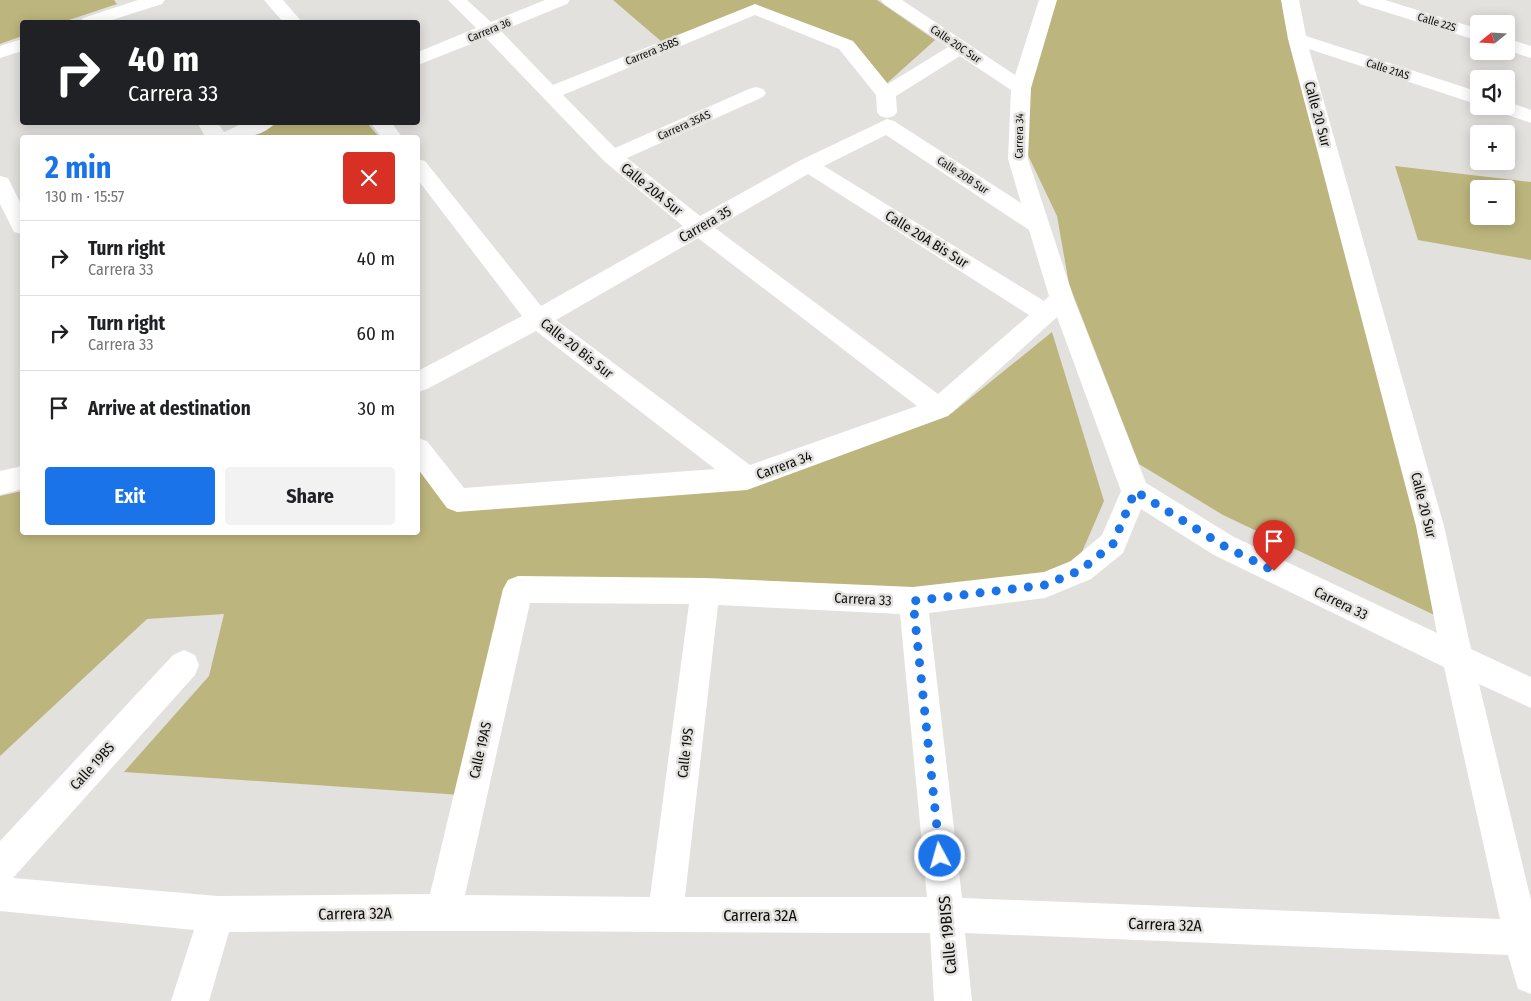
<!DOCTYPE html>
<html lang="en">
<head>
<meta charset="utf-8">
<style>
	body { margin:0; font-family:"Fira Sans Condensed",sans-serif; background:#f2f2f2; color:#202124; height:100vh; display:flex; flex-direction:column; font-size:19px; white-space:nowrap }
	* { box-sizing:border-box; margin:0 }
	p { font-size:16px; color:#757577 }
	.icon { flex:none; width:28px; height:28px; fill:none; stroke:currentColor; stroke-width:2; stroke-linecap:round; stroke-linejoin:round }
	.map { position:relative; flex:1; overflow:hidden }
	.panel { position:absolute; left:20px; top:135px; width:400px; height:400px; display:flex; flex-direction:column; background:#fff; border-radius:5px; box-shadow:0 2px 12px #0003 }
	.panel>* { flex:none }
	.guide { position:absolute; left:20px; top:20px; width:400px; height:105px; border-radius:5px; box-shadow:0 2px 12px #0003; background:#202124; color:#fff; overflow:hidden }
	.needle { width:32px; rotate:252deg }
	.buttons { position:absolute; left:1470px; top:15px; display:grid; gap:10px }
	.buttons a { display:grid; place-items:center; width:45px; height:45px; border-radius:5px; background:#fff; box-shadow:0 2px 12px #0003; font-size:25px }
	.pin { position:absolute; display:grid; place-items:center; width:42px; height:42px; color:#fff; margin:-51px -21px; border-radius:50% 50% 50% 0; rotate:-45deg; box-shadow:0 0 5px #0007 }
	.pin .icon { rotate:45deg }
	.me { position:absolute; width:55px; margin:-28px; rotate:354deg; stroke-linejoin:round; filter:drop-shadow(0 0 4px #0008) }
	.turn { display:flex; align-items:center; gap:18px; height:105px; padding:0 25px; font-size:22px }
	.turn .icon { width:65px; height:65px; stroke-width:2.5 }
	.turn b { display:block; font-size:35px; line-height:42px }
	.round { display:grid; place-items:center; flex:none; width:52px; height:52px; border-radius:5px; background:#f2f2f2 }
	.overview { display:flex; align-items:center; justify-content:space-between; height:85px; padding:0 25px }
	h1 { font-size:30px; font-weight:700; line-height:38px; color:#1a73e8 }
	.primary-button { display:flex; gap:10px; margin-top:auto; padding:10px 25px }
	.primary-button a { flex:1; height:58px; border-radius:5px; background:#1a73e8; color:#fff; font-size:20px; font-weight:700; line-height:58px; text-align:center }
	.primary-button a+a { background:#f2f2f2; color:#202124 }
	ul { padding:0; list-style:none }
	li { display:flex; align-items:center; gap:15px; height:75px; padding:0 25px; border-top:1px solid #e0e0e0 }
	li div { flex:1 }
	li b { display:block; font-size:19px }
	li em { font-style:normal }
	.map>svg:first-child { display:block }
	.green { fill:#bcb57d; fill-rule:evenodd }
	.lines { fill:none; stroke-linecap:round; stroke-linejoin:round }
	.street { fill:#fff; fill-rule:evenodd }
	.route { stroke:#1a73e8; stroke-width:9; stroke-dasharray:0 16.2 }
	.labels { text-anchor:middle; stroke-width:5; stroke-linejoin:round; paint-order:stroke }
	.far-street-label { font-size:11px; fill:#0c0c0b; stroke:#e2e1dd }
	.street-label { font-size:14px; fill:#0c0c0b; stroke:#e2e1dd }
	.near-street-label { font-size:16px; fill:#0c0c0b; stroke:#e2e1dd }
</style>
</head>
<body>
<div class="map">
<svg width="1531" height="1001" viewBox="0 0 1531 1001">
	<rect width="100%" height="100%" fill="#e2e1dd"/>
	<g class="green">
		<polygon points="0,0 114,0 117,4 63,22 22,22 22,36 0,44"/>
		<polygon points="613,0 877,0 935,40 885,85 848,40 752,6 662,42"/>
		<polygon points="1053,0 1288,0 1445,620 1223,515 1139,464 1069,284 1057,216 1026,151 1028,83"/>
		<polygon points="281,122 367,123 379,137 245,138"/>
		<path d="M1395 166 1531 182V260L1418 240ZM1479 189H1506V216H1479Z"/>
		<polygon points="1052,332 1104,501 1082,552 1050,577 914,597 514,583 461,795 124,772 209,676 224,614 147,619 0,756 0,496 22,491 22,532 418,532 418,465 451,510 730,488 952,413"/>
	</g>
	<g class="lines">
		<g class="street">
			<polygon points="138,0 165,0 162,4 106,22 80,22 83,18"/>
			<polygon points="264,0 283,0 302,22 283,22"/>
			<path d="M448 0H467L491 22 545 0H570L567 4 501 31 553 85 755 4 853 41 888 84 948 47 884 4 881 0H902L1015 75 1039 0H1057L1031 88 1028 159 1074 299 1146 483 1234 537 1437 633 1416 526 1288 39 1281 0H1299L1306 36 1479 92V105L1309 49 1444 526 1471 649 1531 677V708L1479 684 1531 900V994L1518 989 1508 955 965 933 972 1001H934L930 933C696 933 463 929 229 932L209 1001H171L194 930 0 911V841L173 655 184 650 195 655 199 665 195 675 13 878 217 896 430 894 503 589 508 580 518 576 705 578 913 587 1044 572 1071 561 1102 535 1121 491 1057 317 948 416 747 490 457 512 447 508 418 469V438L427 441 464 488 715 469 536 331 427 389 418 392V371L522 316 418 180V159L425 161 541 306 683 226 605 162 486 38 418 65V52L476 28ZM755 15 839 49 876 95 877 112 880 116 887 118 894 116 897 112 896 96 960 56 1011 90 1008 159 1021 203 894 121 887 119 801 160 700 216 627 158 763 97 766 93 763 89 756 87 749 89 615 148 563 95ZM886 135 1029 230 1049 296 1044 301 824 166ZM808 174 1029 315 938 394 715 228ZM698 238 917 406 750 465 556 320ZM1141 509 1214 555 1444 667 1500 919 962 898 929 613 1045 598 1091 579 1123 553ZM530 603 689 604 650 897 465 895ZM718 605 900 614 927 897H685Z"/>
			<polygon points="1357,0 1385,0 1479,29 1479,41 1360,4"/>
			<polygon points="1506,38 1531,46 1531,58 1506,50"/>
			<polygon points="22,39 22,51 0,58 0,46"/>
			<polygon points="1506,101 1531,110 1531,123 1493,110 1490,106 1506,106"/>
			<path d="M197 122H217L224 132 246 122H275C263 141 226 138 206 138Z"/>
			<polygon points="370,122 391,122 403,138 382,138"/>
			<polygon points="0,176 8,178 22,206 22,234 14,232 0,204"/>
			<polygon points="22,466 22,489 0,495 0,471"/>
		</g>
	</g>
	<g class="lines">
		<polyline class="route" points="940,856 913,601 1045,585 1081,570 1113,544 1135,491 1224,546 1274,571"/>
	</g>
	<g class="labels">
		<g class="far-street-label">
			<text transform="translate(1437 22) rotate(17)" y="4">Calle 22S</text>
			<text transform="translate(489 30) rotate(-22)" y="4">Carrera 36</text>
			<text transform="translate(956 44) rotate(34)" y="4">Calle 20C Sur</text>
			<text transform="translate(652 51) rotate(-22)" y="4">Carrera 35BS</text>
			<text transform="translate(1388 69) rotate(18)" y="4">Calle 21AS</text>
			<text transform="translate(684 125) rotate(-24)" y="4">Carrera 35AS</text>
			<text transform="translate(1019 136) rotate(-89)" y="4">Carrera 34</text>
			<text transform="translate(963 175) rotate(33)" y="4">Calle 20B Sur</text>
		</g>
		<g class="street-label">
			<text transform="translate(1318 114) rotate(75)" y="5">Calle 20 Sur</text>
			<text transform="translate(652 189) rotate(39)" y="5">Calle 20A Sur</text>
			<text transform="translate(705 224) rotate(-30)" y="5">Carrera 35</text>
			<text transform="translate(927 239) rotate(32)" y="5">Calle 20A Bis Sur</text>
			<text transform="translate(577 348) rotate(38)" y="5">Calle 20 Bis Sur</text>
			<text transform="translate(784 465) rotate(-20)" y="5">Carrera 34</text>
			<text transform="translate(1424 505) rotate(76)" y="5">Calle 20 Sur</text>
			<text transform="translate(863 599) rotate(3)" y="5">Carrera 33</text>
			<text transform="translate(1341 603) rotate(26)" y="5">Carrera 33</text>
			<text transform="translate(480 750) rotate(-77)" y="5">Calle 19AS</text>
			<text transform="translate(685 753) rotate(-83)" y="5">Calle 19S</text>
			<text transform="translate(92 766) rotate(-48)" y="5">Calle 19BS</text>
		</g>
		<g class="near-street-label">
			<text transform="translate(355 913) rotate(-1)" y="6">Carrera 32A</text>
			<text x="760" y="921">Carrera 32A</text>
			<text transform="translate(1165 924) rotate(2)" y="6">Carrera 32A</text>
			<text transform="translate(947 935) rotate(-95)" y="6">Calle 19BISS</text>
		</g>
	</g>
</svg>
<div class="buttons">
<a><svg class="needle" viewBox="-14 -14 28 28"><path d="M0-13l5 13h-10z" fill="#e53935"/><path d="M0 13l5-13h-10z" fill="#757577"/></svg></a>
<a><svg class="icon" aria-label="sound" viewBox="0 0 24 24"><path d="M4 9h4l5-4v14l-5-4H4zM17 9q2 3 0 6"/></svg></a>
<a>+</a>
<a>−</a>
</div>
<div class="pin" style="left:1274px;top:571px;background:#d93025"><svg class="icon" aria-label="arrive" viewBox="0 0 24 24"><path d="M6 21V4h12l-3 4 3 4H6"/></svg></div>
<svg class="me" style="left:940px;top:856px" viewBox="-20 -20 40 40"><circle r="17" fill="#1a73e8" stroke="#fff" stroke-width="3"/><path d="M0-11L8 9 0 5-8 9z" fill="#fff"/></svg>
<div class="guide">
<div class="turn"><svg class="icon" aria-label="right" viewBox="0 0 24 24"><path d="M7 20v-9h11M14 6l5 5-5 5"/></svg><div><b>40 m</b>Carrera 33</div></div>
</div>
<section class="panel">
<div class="overview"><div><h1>2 min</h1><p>130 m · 15:57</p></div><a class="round" style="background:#d93025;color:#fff"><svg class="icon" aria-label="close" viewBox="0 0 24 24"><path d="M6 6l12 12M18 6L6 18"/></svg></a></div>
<ul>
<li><svg class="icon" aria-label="right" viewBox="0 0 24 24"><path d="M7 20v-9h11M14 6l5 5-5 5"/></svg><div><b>Turn right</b><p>Carrera 33</p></div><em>40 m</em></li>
<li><svg class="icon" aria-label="right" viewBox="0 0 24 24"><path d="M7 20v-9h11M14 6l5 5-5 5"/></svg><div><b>Turn right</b><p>Carrera 33</p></div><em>60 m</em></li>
<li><svg class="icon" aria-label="arrive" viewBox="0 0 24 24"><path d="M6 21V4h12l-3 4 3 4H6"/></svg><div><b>Arrive at destination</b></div><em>30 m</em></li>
</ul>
<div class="primary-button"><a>Exit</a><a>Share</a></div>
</section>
</div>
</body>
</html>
